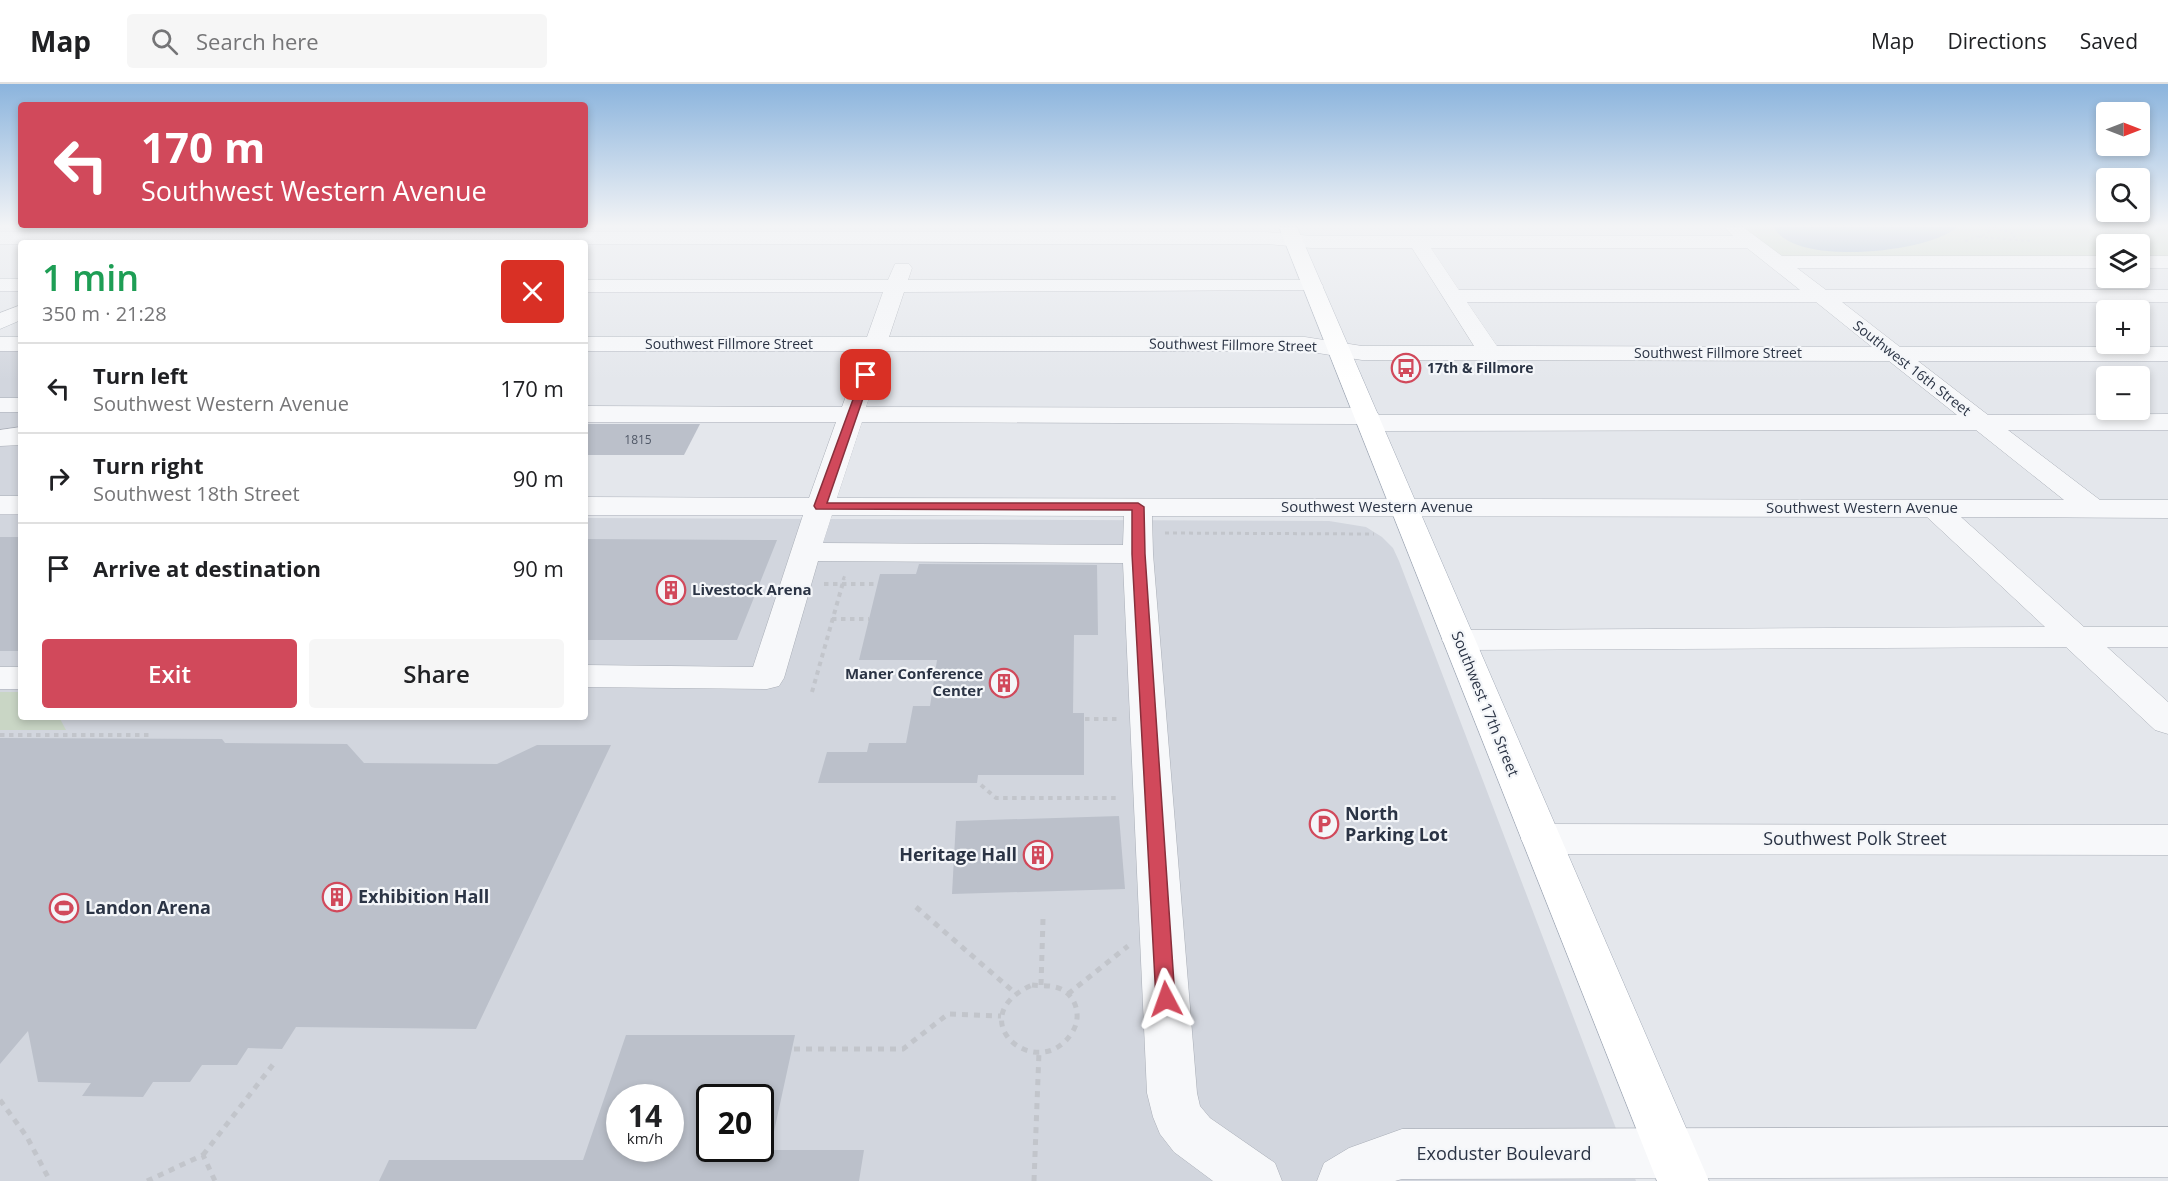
<!DOCTYPE html>
<html lang="en">
<head>
<meta charset="utf-8">
<style>
	body { margin:0; font-family:"Open Sans",sans-serif; background:#f6f6f6; color:#202124; height:100vh; display:flex; flex-direction:column; font-size:22px; white-space:nowrap }
	* { box-sizing:border-box; margin:0 }
	p { font-size:20px; color:#757577 }
	.icon { flex:none; width:33px; height:33px; fill:none; stroke:currentColor; stroke-width:2; stroke-linecap:round; stroke-linejoin:round }
	.map { position:relative; flex:1; overflow:hidden }
	.details { position:absolute; left:18px; top:156px; width:570px; height:480px; display:flex; flex-direction:column; background:#fff; border-radius:6px; box-shadow:0 3px 9px #0003 }
	.details>* { flex:none }
	.banner { position:absolute; left:18px; top:18px; width:570px; height:126px; border-radius:6px; box-shadow:0 3px 9px #0003; background:#d1495b; color:#fff; overflow:hidden }
	.needle { width:39px; rotate:90deg }
	.buttons { position:absolute; left:2096px; top:18px; display:grid; gap:12px }
	.buttons a { display:grid; place-items:center; width:54px; height:54px; border-radius:6px; background:#fff; box-shadow:0 3px 9px #0003; font-size:30px }
	.speed { position:absolute; left:606px; top:1000px; display:flex; gap:12px; font-size:30px; font-weight:700; text-align:center }
	.speed>* { display:grid; place-content:center; width:78px; height:78px; border-radius:50%; background:#fff; box-shadow:0 3px 9px #0003; line-height:1 }
	.speed small { font-size:15px; font-weight:400 }
	.speed .limit { border:3px solid #111; border-radius:9px; background:#fff; color:#111 }
	.pin { position:absolute; display:grid; place-items:center; width:51px; height:51px; color:#fff; margin:-26px; border-radius:12px; box-shadow:0 3px 9px #0006 }
	.me { position:absolute; width:66px; margin:-33px; rotate:356deg; stroke-linejoin:round; filter:drop-shadow(0 0 4px #0008) }
	.turn { display:flex; align-items:center; gap:21px; height:126px; padding:0 24px; font-size:27px }
	.turn .icon { width:78px; height:78px; stroke-width:2.5 }
	.turn b { display:block; font-size:42px; line-height:51px }
	.round { display:grid; place-items:center; flex:none; width:63px; height:63px; border-radius:6px; background:#f6f6f6 }
	.overview { display:flex; align-items:center; justify-content:space-between; height:102px; padding:0 24px }
	h1 { font-size:36px; font-weight:600; line-height:45px; color:#1e9e55 }
	.button { display:flex; gap:12px; margin-top:auto; padding:12px 24px }
	.button a { flex:1; height:69px; border-radius:6px; background:#d1495b; color:#fff; font-size:24px; font-weight:600; line-height:69px; text-align:center }
	.button a+a { background:#f6f6f6; color:#202124 }
	ul { padding:0; list-style:none }
	li { display:flex; align-items:center; gap:18px; height:90px; padding:0 24px; border-top:2px solid #e0e0e0 }
	li div { flex:1 }
	li b { display:block; font-size:22px }
	li em { font-style:normal }
	header { display:flex; align-items:center; gap:36px; box-sizing:border-box; height:84px; padding:0 30px; background:#fff; border-bottom:2px solid #e0e0e0 }
	header strong { font-size:28px }
	nav { display:flex; gap:33px; margin-inline-start:auto; font-size:21px }
	.search { width:420px; height:54px; background:#f6f6f6; display:flex; align-items:center; gap:15px; box-sizing:border-box; padding:0 21px; border-radius:6px; color:#757577; font-size:22px }
	.map>svg:first-child { display:block }
	.built { fill:#d2d6de; fill-rule:evenodd }
	.green { fill:#c9d6c5 }
	.water { fill:#9fb4cc }
	.building { fill:#bbc0ca; fill-rule:evenodd }
	.lines { fill:none; stroke-linecap:round; stroke-linejoin:round }
	.minor-casing { stroke:#a9aeb7; stroke-width:1 }
	.major-casing { stroke:#a3abb8; stroke-width:1 }
	.path-far3 { stroke:#c2c5cb; stroke-width:2; stroke-dasharray:3 3; stroke-linecap:butt }
	.path-far2 { stroke:#c2c5cb; stroke-width:3; stroke-dasharray:4 4; stroke-linecap:butt }
	.path-far1 { stroke:#c2c5cb; stroke-width:4; stroke-dasharray:4.5 4.5; stroke-linecap:butt }
	.path { stroke:#c2c5cb; stroke-width:5; stroke-dasharray:6 6; stroke-linecap:butt }
	.minor { fill:#f7f8fa; fill-rule:evenodd }
	.major { fill:#fff; fill-rule:evenodd }
	.route { fill:#d1495b; stroke:#882f3b; stroke-width:1.5 }
	.labels { text-anchor:middle; stroke-width:4.5; stroke-linejoin:round; paint-order:stroke }
	.number-label { font-size:12px; fill:#4f5766 }
	.far-street-label { font-size:14px; fill:#2b3445; stroke:#f4f6f9 }
	.far-poi-label { font-size:14px; font-weight:bold; fill:#2b3445; stroke:#f4f6f9; text-anchor:start }
	.street-label { font-size:15px; fill:#2b3445; stroke:#f4f6f9 }
	.poi-label { font-size:15px; font-weight:bold; fill:#2b3445; stroke:#f4f6f9; text-anchor:start }
	.near-poi-label { font-size:18px; font-weight:bold; fill:#2b3445; stroke:#f4f6f9; text-anchor:start }
	.near-street-label { font-size:18px; fill:#2b3445; stroke:#f4f6f9 }
</style>
</head>
<body>
<header>
<strong>Map</strong>
<div class="search"><svg class="icon" aria-label="search" viewBox="0 0 24 24"><circle cx="10" cy="10" r="6"/><path d="M15 15l6 6"/></svg>Search here</div>
<nav><a>Map</a><a>Directions</a><a>Saved</a></nav>
</header>
<div class="map">
<svg width="2168" height="1097" viewBox="0 0 2168 1097">
	<rect width="100%" height="100%" fill="#e4e7ec"/>
	<g class="built">
		<rect x="0" y="263" width="21" height="151"/>
		<path d="M0 431H21V633H585V434L1329 437 1366 443 1382 453 1393 464 1399 477 1636 1097H0ZM620 1014H670V1065H620ZM710 1014H760V1065H710Z"/>
	</g>
	<g class="green">
		<polygon points="1743,143 2168,143 2168,172 2139,173 2139,160 2106,160 2106,173 1785,173 1778,170"/>
		<polygon points="0,608 21,608 21,633 59,633 66,646 0,646"/>
	</g>
	<path class="water" d="M1774 143H1957C1929 169 1793 183 1774 143Z"/>
	<g class="building">
		<polygon points="585,340 700,340 684,371 585,371"/>
		<rect x="0" y="453" width="21" height="114"/>
		<polygon points="585,455 777,456 737,556 585,556"/>
		<polygon points="919,480 1097,481 1098,551 1074,551 1073,629 1084,629 1084,691 978,691 977,699 818,699 827,668 867,668 869,659 906,659 913,622 930,622 937,576 859,576 880,490 916,490"/>
		<polygon points="0,654 222,655 225,659 347,660 364,679 497,680 537,661 611,661 476,945 296,943 282,965 248,964 237,981 202,981 190,998 153,998 143,1013 82,1012 91,999 38,998 28,947 0,980"/>
		<polygon points="1119,732 1125,805 952,810 956,737"/>
		<path d="M626 951H795L770 1066H864L859 1097H379L389 1076H583ZM620 1014H670V1065H620ZM710 1014H760V1065H710Z"/>
	</g>
	<g class="lines">
		<g class="minor-casing">
			<g id="minor">
				<path d="M1727 143H1743L1782 172H2106V184H1797L1826 206H2168V218H1842L1900 263H2168V277H1918L1988 331 2168 330V346H2008L2100 416H2168V434L1961 433 2084 543H2168V563H2107L2168 618V650L2155 646 2066 563 1459 566 1447 563 1442 556 1447 549 1459 546 2045 543 1927 433 1152 432 1153 470 1197 1009 1200 1022 1210 1034 1275 1079 1282 1097H1213L1174 1068 1160 1050 1153 1033 1147 1009 1123 479 818 477 784 594 779 602 767 605 585 603V581L753 583 803 431H585V413L809 414 836 338H585V322L842 323 862 267H585V253H867L883 208H585V196H888L895 180H909L912 184 908 196H1313L1320 198 1323 202 1320 206 904 208 889 253H1305L1362 262H1474L1412 164H1311L1267 160H0V148H1267L1311 152H1733L1726 145ZM1431 164H1747L1800 206H1459ZM1467 218H1816L1872 263 1497 262ZM885 267H1305L1362 276 1889 277 1957 331H1379L1376 327 1367 324 866 323ZM862 338 1357 340 1360 344 1369 347 1976 346 2064 416 837 414ZM832 431 1124 432 1123 461 823 459Z"/>
				<rect x="2139" y="172" width="29" height="12"/>
				<rect x="0" y="195" width="21" height="12"/>
				<polygon points="21,221 21,236 0,245 0,229"/>
				<rect x="0" y="253" width="21" height="14"/>
				<rect x="0" y="314" width="21" height="14"/>
				<polygon points="21,343 21,361 0,362 0,346"/>
				<rect x="0" y="412" width="21" height="18"/>
				<rect x="0" y="583" width="21" height="22"/>
				<polygon points="1541,740 2168,741 2168,771 1541,770 1527,766 1521,755 1527,744"/>
				<polygon points="2168,1043 2168,1093 1402,1095 1395,1097 1317,1097 1324,1079 1349,1064 1402,1045"/>
			</g>
		</g>
		<g class="major-casing">
			<polygon id="major" points="1279,143 1297,143 1709,1097 1657,1097"/>
		</g>
		<g class="path-far3">
			<polyline points="1993,143 2014,150 2014,154"/>
			<polyline points="1979,153 2032,157"/>
			<polyline points="1965,157 1988,149 1990,143"/>
			<polyline points="2109,159 2137,158"/>
		</g>
		<g class="path-far2">
			<polyline points="1165,449 1374,450"/>
			<polyline points="843,496 845,491"/>
		</g>
		<g class="path-far1">
			<polyline points="824,500 877,500"/>
			<polyline points="832,535 869,535"/>
			<polyline points="812,608 844,495"/>
			<polyline points="1085,635 1119,635"/>
			<polyline points="0,651 151,651"/>
			<polyline points="981,701 996,714 1120,714"/>
		</g>
		<g class="path">
			<polyline points="916,823 1015,909"/>
			<path d="M1032 901C1039 902 1048 901 1055 903 1074 907 1083 930 1073 947 1040 1003 957 935 1032 901Z"/>
			<polyline points="1041,901 1043,835"/>
			<polyline points="1068,910 1128,862"/>
			<polyline points="794,965 903,965 948,930 1001,932"/>
			<polyline points="0,1016 27,1053 50,1097"/>
			<polyline points="203,1071 275,978"/>
			<polyline points="147,1097 203,1071 215,1097"/>
			<polyline points="1034,1097 1039,968"/>
		</g>
		<use href="#minor" class="minor"/>
		<use href="#major" class="major"/>
	</g>
	<linearGradient id="sky" x2="0" y2="1"><stop stop-color="#8bb4dd"/><stop offset="0.48" stop-color="#f3f4f6"/><stop offset="1" stop-color="#f3f4f6" stop-opacity="0"/></linearGradient>
	<rect width="2168" height="296" fill="url(#sky)"/>
	<polygon class="route" points="866,288 871,291 827,419 1138,419 1144,423 1145,470 1175,915 1173,921 1166,923 1159,921 1156,915 1132,470 1132,426 816,425 814,422 862,291"/>
	<defs>
		<g id="bus-ring" transform="scale(1.5)"><circle r="9.5" fill="#f4f6f9" stroke="#d1495b" stroke-width="1.5"/><path d="M-5-6H5V4H4V6H2V4H-2V6H-4V4H-5ZM-3.5-4V0h7V-4ZM-3.5 1.2v1.5H-2V1.2ZM2 1.2v1.5H3.5V1.2Z" fill="#d1495b"/></g>
		<g id="building-ring" transform="scale(1.5)"><circle r="9.5" fill="#f4f6f9" stroke="#d1495b" stroke-width="1.5"/><path d="M-4-6H4V6H1V3H-1V6H-4ZM-2.5-4.3h1.7v1.8h-1.7ZM.8-4.3h1.7v1.8H.8ZM-2.5-1h1.7V.8h-1.7ZM.8-1h1.7V.8H.8Z" fill="#d1495b"/></g>
		<g id="parking-ring" transform="scale(1.5)"><circle r="9.5" fill="#f4f6f9" stroke="#d1495b" stroke-width="1.5"/><path d="M-3.5-5.5H1a3.5 3.5 0 0 1 0 7H-1V5.5H-3.5ZM-1-3.4V-.6H.8a1.4 1.4 0 0 0 0-2.8Z" fill="#d1495b"/></g>
		<g id="stadium-ring" transform="scale(1.5)"><circle r="9.5" fill="#f4f6f9" stroke="#d1495b" stroke-width="1.5"/><path d="M0-5a6.5 5 0 1 0 0 10a6.5 5 0 1 0 0-10ZM-3.5-1.8h7v3.6h-7Z" fill="#d1495b"/></g>
	</defs>
	<g fill-rule="evenodd">
		<use href="#bus-ring" x="1406" y="284"/>
		<use href="#building-ring" x="671" y="506"/>
		<use href="#building-ring" x="1004" y="599"/>
		<use href="#parking-ring" x="1324" y="740"/>
		<use href="#building-ring" x="1038" y="771"/>
		<use href="#building-ring" x="337" y="813"/>
		<use href="#stadium-ring" x="64" y="824"/>
	</g>
	<g class="labels">
		<g class="number-label">
			<text x="638" y="360">1815</text>
		</g>
		<g class="far-street-label">
			<text x="729" y="265">Southwest Fillmore Street</text>
			<text transform="translate(1233 261) rotate(1)" y="5">Southwest Fillmore Street</text>
			<text x="1718" y="274">Southwest Fillmore Street</text>
			<text transform="translate(1912 284) rotate(38)" y="5">Southwest 16th Street</text>
		</g>
		<g class="far-poi-label">
			<text x="1427" y="289">17th &amp; Fillmore</text>
		</g>
		<g class="street-label">
			<text x="1377" y="428">Southwest Western Avenue</text>
			<text x="1862" y="429">Southwest Western Avenue</text>
			<text transform="translate(1485 620) rotate(68)" y="5">Southwest 17th Street</text>
		</g>
		<g class="poi-label">
			<text x="692" y="511">Livestock Arena</text>
			<text x="983" y="595" text-anchor="end">Maner Conference<tspan x="983" dy="17">Center</tspan></text>
		</g>
		<g class="near-poi-label">
			<text x="1345" y="736">North<tspan x="1345" dy="21">Parking Lot</tspan></text>
			<text x="1017" y="777" text-anchor="end">Heritage Hall</text>
			<text x="358" y="819">Exhibition Hall</text>
			<text x="85" y="830">Landon Arena</text>
		</g>
		<g class="near-street-label">
			<text x="1855" y="761">Southwest Polk Street</text>
			<text x="1504" y="1076">Exoduster Boulevard</text>
		</g>
	</g>
</svg>
<div class="buttons">
<a><svg class="needle" viewBox="-14 -14 28 28"><path d="M0-13l5 13h-10z" fill="#e53935"/><path d="M0 13l5-13h-10z" fill="#757577"/></svg></a>
<a><svg class="icon" aria-label="search" viewBox="0 0 24 24"><circle cx="10" cy="10" r="6"/><path d="M15 15l6 6"/></svg></a>
<a><svg class="icon" aria-label="layers" viewBox="0 0 24 24"><path d="M12 4l9 5-9 5-9-5zM3 14l9 5 9-5"/></svg></a>
<a>+</a>
<a>−</a>
</div>
<div class="speed"><div>14<small>km/h</small></div><div class="limit">20</div></div>
<div class="pin" style="left:866px;top:291px;background:#d93025"><svg class="icon" aria-label="arrive" viewBox="0 0 24 24"><path d="M6 21V4h12l-3 4 3 4H6"/></svg></div>
<svg class="me" style="left:1166px;top:915px" viewBox="-20 -20 40 40"><path d="M0-17L14 15 0 8-14 15z" fill="#d1495b" stroke="#fff" stroke-width="4"/></svg>
<div class="banner">
<div class="turn"><svg class="icon" aria-label="left" viewBox="0 0 24 24"><path d="M17 20v-9H6M10 6l-5 5 5 5"/></svg><div><b>170 m</b>Southwest Western Avenue</div></div>
</div>
<section class="details">
<div class="overview"><div><h1>1 min</h1><p>350 m · 21:28</p></div><a class="round" style="background:#d93025;color:#fff"><svg class="icon" aria-label="close" viewBox="0 0 24 24"><path d="M6 6l12 12M18 6L6 18"/></svg></a></div>
<ul>
<li><svg class="icon" aria-label="left" viewBox="0 0 24 24"><path d="M17 20v-9H6M10 6l-5 5 5 5"/></svg><div><b>Turn left</b><p>Southwest Western Avenue</p></div><em>170 m</em></li>
<li><svg class="icon" aria-label="right" viewBox="0 0 24 24"><path d="M7 20v-9h11M14 6l5 5-5 5"/></svg><div><b>Turn right</b><p>Southwest 18th Street</p></div><em>90 m</em></li>
<li><svg class="icon" aria-label="arrive" viewBox="0 0 24 24"><path d="M6 21V4h12l-3 4 3 4H6"/></svg><div><b>Arrive at destination</b></div><em>90 m</em></li>
</ul>
<div class="button"><a>Exit</a><a>Share</a></div>
</section>
</div>
</body>
</html>
